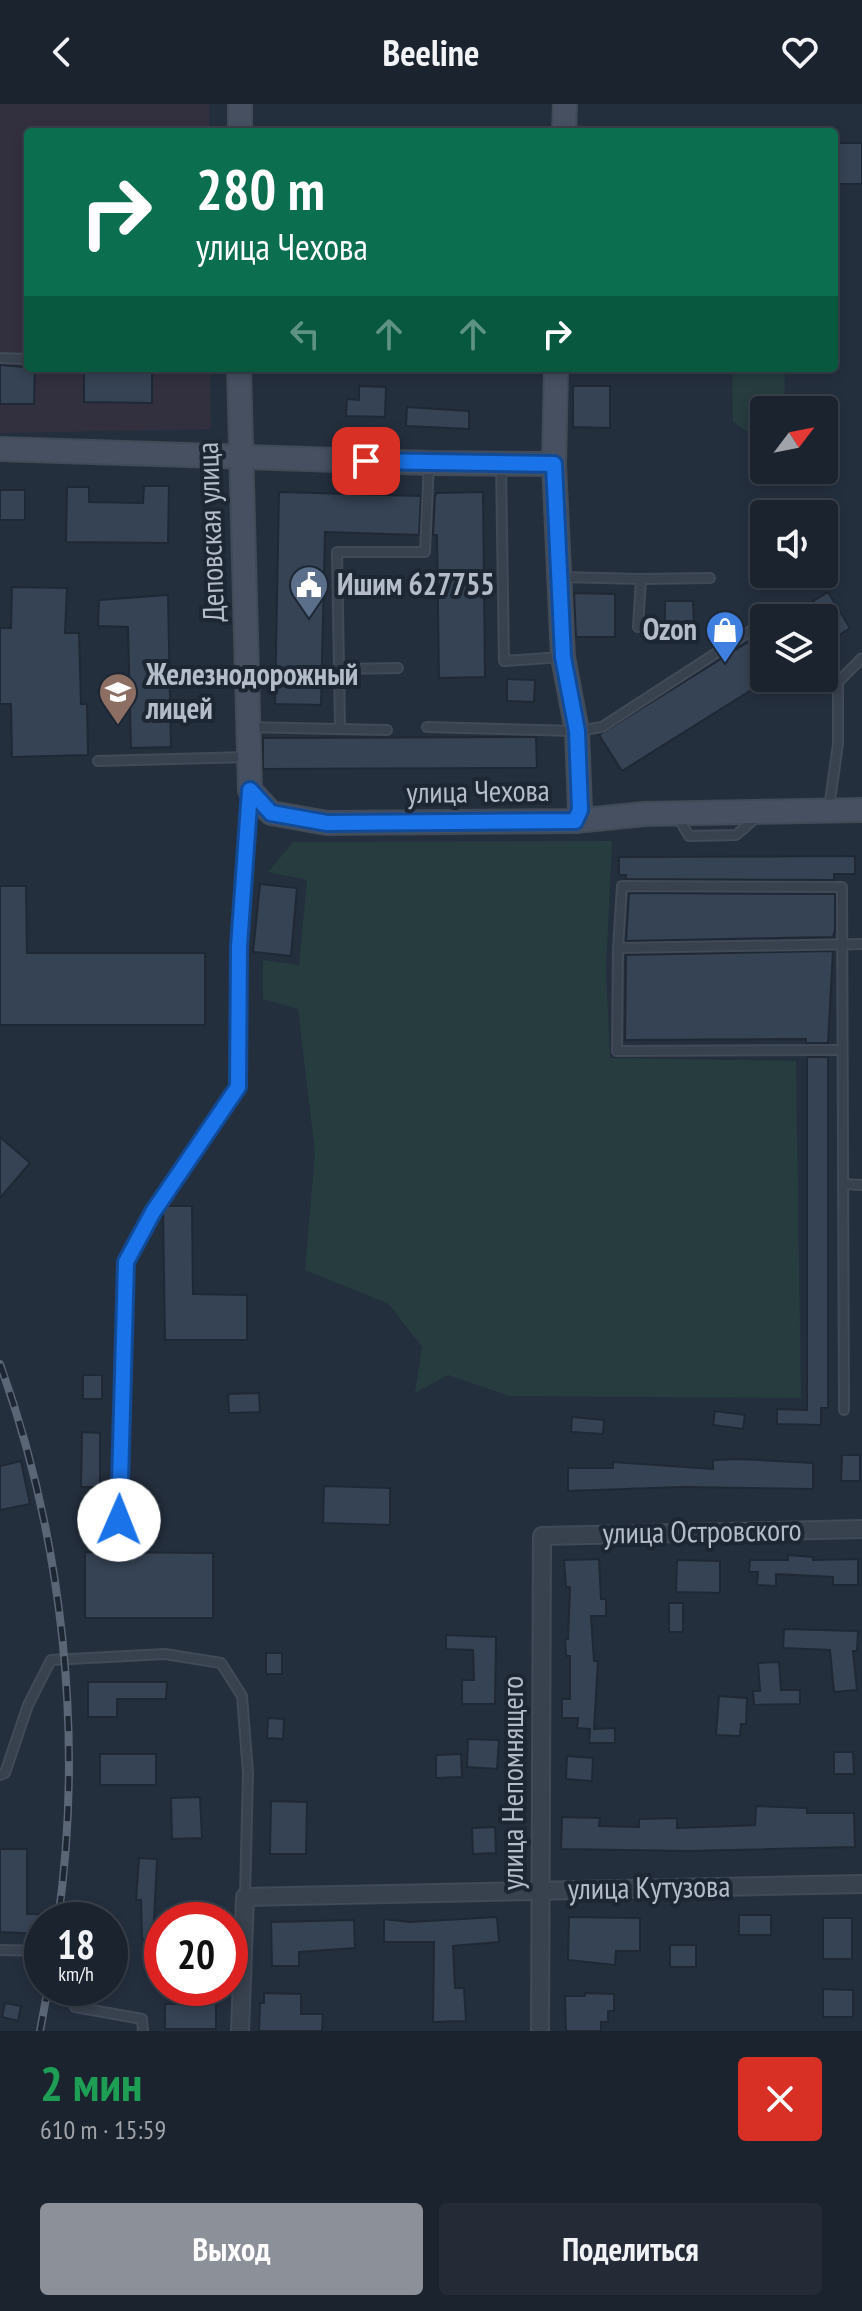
<!DOCTYPE html>
<html lang="ru">
<head>
<meta charset="utf-8">
<style>
	body { margin:0; font-family:"PT Sans Narrow",sans-serif; background:#242b36; color:#f1f3f6; height:100vh; display:flex; flex-direction:column; font-size:30px; white-space:nowrap }
	* { box-sizing:border-box; margin:0 }
	p { font-size:26px; color:#a0a4aa }
	.icon { flex:none; width:44px; height:44px; fill:none; stroke:currentColor; stroke-width:2; stroke-linecap:round; stroke-linejoin:round }
	.map { position:relative; height:1927px; overflow:hidden }
	.drawer { display:flex; flex-direction:column; background:#1b232e; flex:1 }
	.drawer>* { flex:none }
	.hud { position:absolute; left:24px; top:24px; width:814px; height:244px; border-radius:8px; box-shadow:0 4px 12px #0003,0 0 0 2px #39404a; background:#0b6e4f; color:#fff; overflow:hidden }
	.needle { width:52px; rotate:58deg }
	.fabs { position:absolute; left:750px; top:292px; display:grid; gap:16px }
	.fabs a { display:grid; place-items:center; width:88px; height:88px; border-radius:8px; background:#1b232e; box-shadow:0 4px 12px #0003,0 0 0 2px #39404a; font-size:40px }
	.speed { position:absolute; left:24px; top:1798px; display:flex; gap:16px; font-size:40px; font-weight:700; text-align:center }
	.speed>* { display:grid; place-content:center; width:104px; height:104px; border-radius:50%; background:#1b232e; box-shadow:0 4px 12px #0003,0 0 0 2px #39404a; line-height:1 }
	.speed small { font-size:20px; font-weight:400 }
	.speed .limit { border:12px solid #d22; background:#fff; color:#111 }
	.pin { position:absolute; display:grid; place-items:center; width:68px; height:68px; color:#fff; margin:-34px; border-radius:16px; box-shadow:0 4px 12px #0006 }
	.me { position:absolute; width:88px; margin:-44px; rotate:1deg; stroke-linejoin:round; filter:drop-shadow(0 0 6px #0008) }
	.turn { display:flex; align-items:center; gap:28px; height:168px; padding:0 40px; font-size:36px }
	.turn .icon { width:104px; height:104px; stroke-width:2.5 }
	.turn b { display:block; font-size:56px; line-height:68px }
	.lanes { display:flex; align-items:center; height:76px; padding:0 40px; background:#0003; justify-content:center; gap:40px; direction:ltr }
	.lanes .off { opacity:.35 }
	.round { display:grid; place-items:center; flex:none; width:84px; height:84px; border-radius:8px; background:#242b36 }
	.headline { display:flex; align-items:center; justify-content:space-between; height:136px; padding:0 40px }
	h1 { font-size:48px; font-weight:800; line-height:60px; color:#1e9e55 }
	.cta { display:flex; gap:16px; margin-top:auto; padding:16px 40px }
	.cta a { flex:1; height:92px; border-radius:8px; background:#8c9099; color:#fff; font-size:32px; font-weight:800; line-height:92px; text-align:center }
	.cta a+a { background:#242b36; color:#f1f3f6 }
	header { display:flex; justify-content:space-between; align-items:center; height:104px; padding:0 40px; background:#1b232e; font-size:36px; font-weight:800 }
	.map>svg:first-child { display:block }
	.medical { fill:#32303f }
	.green { fill:#263c3f }
	.building { fill:#364354; stroke:#1f2835; stroke-width:2 }
	.lines { fill:none; stroke-linecap:round; stroke-linejoin:round }
	.lane-casing { stroke:#414a57; stroke-width:12 }
	.street-casing { stroke:#414a57; stroke-width:20 }
	.secondary-casing { stroke:#414a57; stroke-width:26 }
	.lane { stroke:#38414e; stroke-width:8 }
	.street { stroke:#38414e; stroke-width:16 }
	.secondary { stroke:#465061; stroke-width:22 }
	.rail-casing { stroke:#5a6575; stroke-width:8 }
	.rail { stroke:#1d2633; stroke-width:5; stroke-dasharray:15; stroke-linecap:butt }
	.route-casing { stroke:#114b97; stroke-width:20 }
	.route { stroke:#1a73e8; stroke-width:14 }
	.labels { text-anchor:middle; stroke-width:8; stroke-linejoin:round; paint-order:stroke }
	.street-label { font-size:30px; fill:#b4bcc9; stroke:#1d2633 }
	.poi-label { font-size:30px; font-weight:bold; fill:#b4bcc9; stroke:#1d2633; text-anchor:start }
</style>
</head>
<body>
<header><svg class="icon" aria-label="back" viewBox="0 0 24 24"><path d="M15 5l-7 7 7 7"/></svg>Beeline<svg class="icon" aria-label="heart" viewBox="0 0 24 24"><path d="M12 20l-8-8c-3-5 5-10 8-4 3-6 11-1 8 4z"/></svg></header>
<div class="map">
<svg width="862" height="1927" viewBox="0 0 862 1927">
	<rect width="100%" height="100%" fill="#242f3e"/>
	<polygon class="medical" points="0,0 209,0 209,28 28,28 28,264 210,264 211,325 0,329"/>
	<g class="green">
		<polygon points="732,264 785,264 784,306 764,306 764,328 746,327 733,318"/>
		<polygon points="612,737 606,867 610,954 796,957 801,1294 510,1292 448,1271 415,1289 422,1243 389,1200 305,1166 315,1048 298,905 263,895 263,856 299,861 307,776 268,768 293,738"/>
	</g>
	<g class="building">
		<rect x="834" y="39" width="28" height="41"/>
		<polygon points="0,261 35,264 34,300 0,300"/>
		<polygon points="84,264 152,264 152,299 84,298"/>
		<polygon points="359,282 386,283 385,313 346,312 347,295 359,296"/>
		<polygon points="573,282 610,282 610,324 573,323"/>
		<polygon points="407,303 469,307 469,325 406,322"/>
		<polygon points="144,382 169,382 168,439 66,438 67,383 89,383 89,398 143,399"/>
		<rect x="0" y="386" width="25" height="30"/>
		<polygon points="279,388 421,392 419,431 325,428 321,601 275,600"/>
		<polygon points="483,388 485,573 439,574 437,431 433,431 435,392 437,389"/>
		<polygon points="12,483 67,484 65,529 79,529 81,600 87,600 88,651 12,653 11,600 0,600 0,524 11,524"/>
		<polygon points="828,488 850,524 824,541 824,514 786,514"/>
		<polygon points="574,489 615,490 615,533 576,533"/>
		<polygon points="168,491 171,643 131,644 128,523 98,522 99,496"/>
		<polygon points="665,497 693,497 694,524 665,523"/>
		<polygon points="764,528 764,578 622,667 599,631"/>
		<polygon points="507,575 535,576 534,598 507,597"/>
		<polygon points="536,633 537,664 263,665 263,634"/>
		<polygon points="855,752 855,770 834,770 834,776 626,775 626,771 619,771 619,753"/>
		<polygon points="260,780 297,784 291,852 253,848"/>
		<polygon points="0,782 26,782 27,849 205,849 205,921 0,921"/>
		<polygon points="629,789 835,790 835,826 833,833 626,837"/>
		<polygon points="833,847 828,939 806,939 806,935 625,936 626,851"/>
		<polygon points="807,953 828,953 828,1304 821,1304 821,1321 777,1320 777,1305 807,1306"/>
		<polygon points="0,1033 30,1059 0,1094"/>
		<polygon points="166,1102 192,1102 193,1190 247,1191 247,1236 165,1236 163,1106"/>
		<rect x="83" y="1271" width="19" height="24"/>
		<polygon points="259,1289 260,1308 229,1309 228,1290"/>
		<polygon points="715,1307 745,1311 743,1325 713,1321"/>
		<polygon points="572,1313 604,1316 603,1330 571,1328"/>
		<polygon points="82,1328 100,1329 100,1383 81,1383"/>
		<polygon points="842,1351 860,1351 860,1377 841,1377"/>
		<polygon points="740,1355 813,1359 813,1385 682,1383 568,1387 568,1364 613,1364 613,1358 713,1365 713,1356"/>
		<polygon points="21,1357 30,1400 0,1406 0,1362"/>
		<polygon points="324,1382 390,1384 390,1421 323,1419"/>
		<polygon points="85,1448 213,1449 213,1514 85,1514"/>
		<polygon points="788,1451 813,1453 813,1456 858,1455 858,1481 833,1481 833,1473 776,1470 776,1482 757,1481 758,1468 749,1468 750,1456 788,1456"/>
		<polygon points="599,1455 601,1495 606,1495 606,1512 591,1512 594,1557 598,1557 594,1625 615,1624 615,1639 589,1639 590,1625 577,1624 578,1614 562,1614 562,1595 570,1595 570,1552 566,1552 565,1535 568,1535 570,1483 566,1483 564,1456"/>
		<polygon points="677,1456 720,1457 720,1489 676,1488"/>
		<rect x="669" y="1499" width="14" height="29"/>
		<polygon points="784,1525 858,1527 857,1547 853,1547 857,1586 834,1588 830,1546 783,1544"/>
		<polygon points="446,1531 496,1533 495,1600 462,1600 462,1576 474,1576 473,1546 446,1545"/>
		<rect x="266" y="1549" width="16" height="21"/>
		<polygon points="779,1558 781,1586 800,1586 800,1600 754,1601 753,1587 760,1587 758,1559"/>
		<polygon points="88,1578 167,1578 166,1595 117,1595 117,1613 88,1613"/>
		<polygon points="719,1592 747,1594 746,1620 741,1620 740,1632 716,1631"/>
		<polygon points="268,1614 284,1615 283,1635 267,1634"/>
		<polygon points="468,1635 499,1636 497,1665 467,1663"/>
		<polygon points="834,1648 853,1648 854,1670 834,1670"/>
		<rect x="100" y="1650" width="56" height="31"/>
		<polygon points="461,1650 462,1673 436,1674 436,1651"/>
		<polygon points="567,1652 593,1654 592,1677 566,1675"/>
		<polygon points="200,1693 202,1734 172,1735 171,1694"/>
		<polygon points="271,1697 307,1698 306,1750 270,1750"/>
		<polygon points="756,1702 807,1704 807,1709 854,1709 855,1743 689,1747 561,1745 562,1713 600,1714 599,1722 639,1723 639,1715 677,1714 677,1724 734,1722 755,1721"/>
		<polygon points="495,1723 496,1749 473,1750 472,1724"/>
		<polygon points="0,1745 27,1745 27,1810 42,1810 42,1830 0,1828"/>
		<polygon points="139,1754 157,1755 153,1835 142,1835 141,1796 136,1796"/>
		<rect x="739" y="1811" width="32" height="20"/>
		<polygon points="497,1813 499,1838 453,1842 455,1884 464,1884 466,1917 433,1918 434,1838 384,1838 384,1815 409,1818"/>
		<polygon points="569,1813 640,1814 640,1847 616,1847 615,1861 568,1856"/>
		<rect x="823" y="1814" width="29" height="41"/>
		<polygon points="354,1816 355,1844 299,1848 299,1862 272,1862 271,1818"/>
		<rect x="670" y="1841" width="26" height="22"/>
		<polygon points="823,1885 853,1886 853,1913 823,1913"/>
		<polygon points="264,1889 301,1890 301,1910 323,1910 322,1927 259,1927 260,1899 264,1899"/>
		<polygon points="585,1889 614,1890 614,1907 608,1907 608,1918 601,1918 601,1927 566,1927 565,1892 585,1892"/>
		<polygon points="5,1899 21,1902 18,1917 2,1913"/>
		<rect x="165" y="1900" width="51" height="25"/>
	</g>
	<g class="lines">
		<g class="lane-casing">
			<g id="lane">
				<polyline points="0,254 28,255"/>
				<polyline points="501,361 504,557 562,553"/>
				<polyline points="561,473 641,475 638,523"/>
				<polyline points="641,475 710,474"/>
				<polyline points="771,514 785,505"/>
				<polyline points="339,565 398,564"/>
				<polyline points="248,623 387,626"/>
				<polyline points="340,623 337,448 425,448 429,359"/>
				<polyline points="427,623 577,627 602,623 764,518"/>
				<polyline points="98,657 248,653"/>
				<polyline points="829,704 838,640 838,578 862,554"/>
				<polyline points="678,713 689,732 736,731 756,714"/>
				<polyline points="618,844 622,782 842,783 844,1306"/>
				<polyline points="842,946 617,947 618,844 862,840"/>
				<polyline points="843,1080 862,1081"/>
				<polyline points="119,1416 126,1158 153,1108 238,983 239,843 249,690"/>
				<polyline points="0,1671 5,1669 28,1601 51,1556 165,1550 221,1559 242,1592 248,1669 245,1792"/>
				<polyline points="0,1846 42,1847"/>
				<polyline points="74,1884 75,1903 142,1915 143,1927"/>
			</g>
		</g>
		<g class="street-casing">
			<g id="street">
				<polyline points="240,1927 245,1793 862,1780"/>
				<polyline points="540,1927 542,1432 862,1425"/>
			</g>
		</g>
		<g class="secondary-casing">
			<g id="secondary">
				<polyline points="240,28 240,0"/>
				<polyline points="564,28 565,0"/>
				<polyline points="239,264 250,686 271,709 327,719 575,717 645,710 862,706"/>
				<polyline points="556,264 554,360 563,553 577,627 580,706 575,717"/>
				<polyline points="0,345 429,359 554,360"/>
			</g>
		</g>
		<use href="#lane" class="lane"/>
		<use href="#street" class="street"/>
		<use href="#secondary" class="secondary"/>
		<g class="rail-casing">
			<g id="rail">
				<path d="M0 1260C63 1435 84 1632 58 1816"/>
				<polyline points="40,1927 48,1884"/>
			</g>
		</g>
		<use href="#rail" class="rail"/>
	</g>
	<g class="lines">
		<g class="route-casing">
			<polyline id="route" points="119,1416 126,1158 153,1108 238,983 239,843 250,686 271,709 327,719 575,717 580,706 577,627 563,553 554,360 366,357"/>
		</g>
		<use href="#route" class="route"/>
	</g>
	<defs>
		<g id="civic-pin" transform="scale(2)"><path d="M0 17L-7.5 6A9.5 9.5 0 1 1 7.5 6Z" fill="#5c6f8a" stroke="#1d2633"/><path d="M-.6-6.5H3V-4.5H.6V-3L4-1V1h2V6H-6V1h2V-1L-.6-3ZM-1.2 2.5V6h2.4V2.5Z" fill="#fff"/></g>
		<g id="shop-pin" transform="scale(2)"><path d="M0 17L-7.5 6A9.5 9.5 0 1 1 7.5 6Z" fill="#3f7fe0" stroke="#1d2633"/><path d="M-5-2.5h2.3a2.7 3.5 0 0 1 5.4 0H5L5.5 6h-11ZM-1.5-2.5h3a1.5 2.3 0 0 0-3 0Z" fill="#fff"/></g>
		<g id="university-pin" transform="scale(2)"><path d="M0 17L-7.5 6A9.5 9.5 0 1 1 7.5 6Z" fill="#8d6e63" stroke="#1d2633"/><path d="M0-5L7-2L0 1L-7-2ZM-4 1L0 2.5L4 1V4Q0 6-4 4Z" fill="#fff"/></g>
	</defs>
	<g fill-rule="evenodd">
		<use href="#civic-pin" x="309" y="481"/>
		<use href="#shop-pin" x="725" y="526"/>
		<use href="#university-pin" x="118" y="588"/>
	</g>
	<g class="labels">
		<g class="street-label">
			<text transform="translate(211 428) rotate(-92)" y="10">Деповская улица</text>
			<text transform="translate(478 688) rotate(-1)" y="10">улица Чехова</text>
			<text transform="translate(702 1428) rotate(-1)" y="10">улица Островского</text>
			<text transform="translate(513 1679) rotate(-90)" y="10">улица Непомнящего</text>
			<text transform="translate(649 1784) rotate(-1)" y="10">улица Кутузова</text>
		</g>
		<g class="poi-label">
			<text x="337" y="491">Ишим 627755</text>
			<text x="697" y="536" text-anchor="end">Ozon</text>
			<text x="146" y="581">Железнодорожный<tspan x="146" dy="34">лицей</tspan></text>
		</g>
	</g>
</svg>
<div class="fabs">
<a><svg class="needle" viewBox="-14 -14 28 28"><path d="M0-13l5 13h-10z" fill="#e53935"/><path d="M0 13l5-13h-10z" fill="#a0a4aa"/></svg></a>
<a><svg class="icon" aria-label="sound" viewBox="0 0 24 24"><path d="M4 9h4l5-4v14l-5-4H4zM17 9q2 3 0 6"/></svg></a>
<a><svg class="icon" aria-label="layers" viewBox="0 0 24 24"><path d="M12 4l9 5-9 5-9-5zM3 14l9 5 9-5"/></svg></a>
</div>
<div class="speed"><div>18<small>km/h</small></div><div class="limit">20</div></div>
<div class="pin" style="left:366px;top:357px;background:#d93025"><svg class="icon" aria-label="arrive" viewBox="0 0 24 24"><path d="M6 21V4h12l-3 4 3 4H6"/></svg></div>
<svg class="me" style="left:119px;top:1416px" viewBox="-20 -20 40 40"><circle r="19" fill="#fff"/><path d="M0-13L10 11 0 6-10 11z" fill="#1a73e8"/></svg>
<div class="hud">
<div class="turn"><svg class="icon" aria-label="right" viewBox="0 0 24 24"><path d="M7 20v-9h11M14 6l5 5-5 5"/></svg><div><b>280 m</b>улица Чехова</div></div>
<div class="lanes"><svg class="icon off" aria-label="left" viewBox="0 0 24 24"><path d="M17 20v-9H6M10 6l-5 5 5 5"/></svg><svg class="icon off" aria-label="ahead" viewBox="0 0 24 24"><path d="M12 20V5M6 11l6-6 6 6"/></svg><svg class="icon off" aria-label="ahead" viewBox="0 0 24 24"><path d="M12 20V5M6 11l6-6 6 6"/></svg><svg class="icon" aria-label="right" viewBox="0 0 24 24"><path d="M7 20v-9h11M14 6l5 5-5 5"/></svg></div>
</div>
</div>
<section class="drawer">
<div class="headline"><div><h1>2 мин</h1><p>610 m · 15:59</p></div><a class="round" style="background:#d93025;color:#fff"><svg class="icon" aria-label="close" viewBox="0 0 24 24"><path d="M6 6l12 12M18 6L6 18"/></svg></a></div>
<div class="cta"><a>Выход</a><a>Поделиться</a></div>
</section>
</body>
</html>
